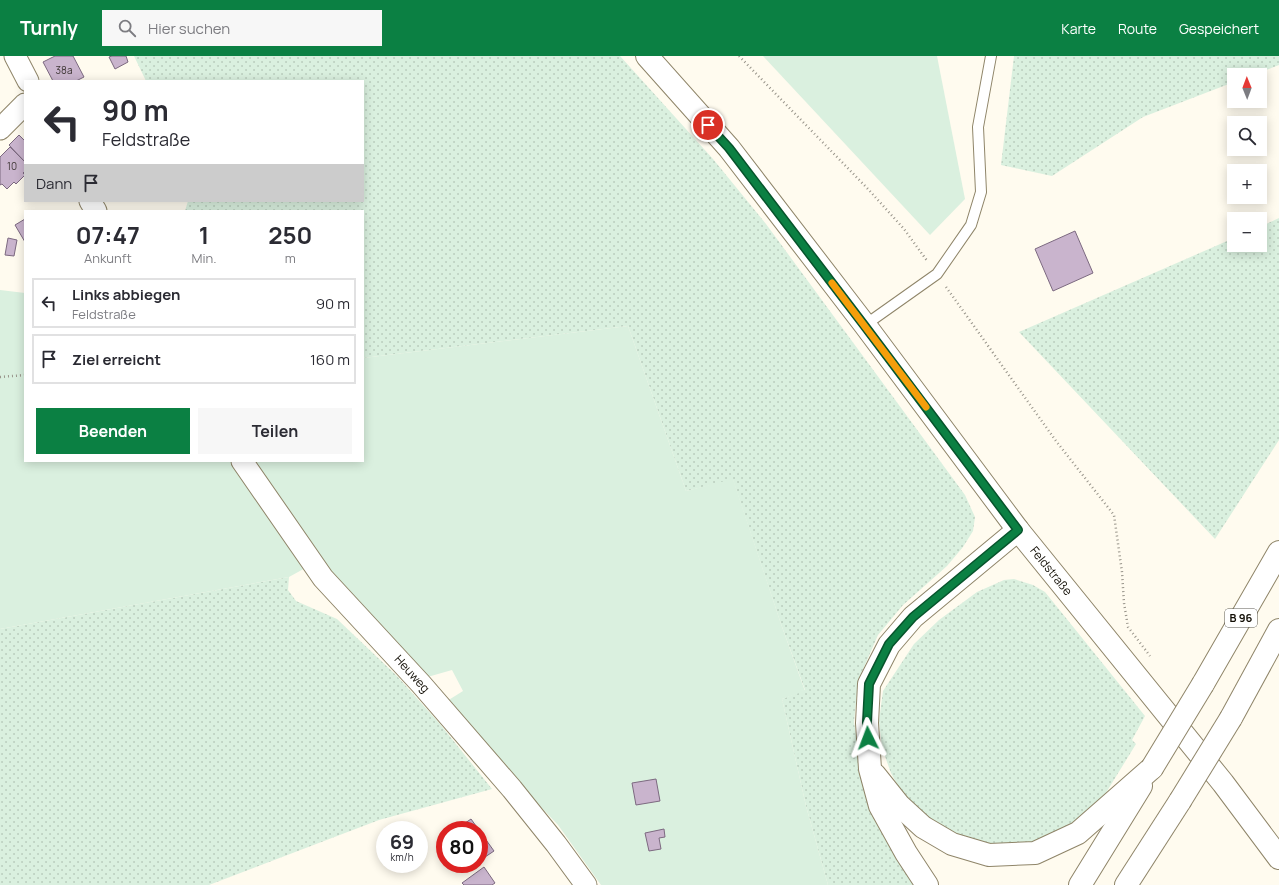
<!DOCTYPE html>
<html lang="de">
<head>
<meta charset="utf-8">
<style>
	body { margin:0; font-family:Manrope,sans-serif; background:#f7f7f7; color:#2b2b33; height:100vh; display:flex; flex-direction:column; font-size:15px; white-space:nowrap }
	* { box-sizing:border-box; margin:0 }
	p { font-size:13px; color:#7c7c81 }
	.icon { flex:none; width:22px; height:22px; fill:none; stroke:currentColor; stroke-width:2; stroke-linecap:round; stroke-linejoin:round }
	.map { position:relative; flex:1; overflow:hidden }
	.sheet { position:absolute; left:24px; top:154px; width:340px; height:252px; display:flex; flex-direction:column; background:#fff; border-radius:0px; box-shadow:0 2px 10px #0003 }
	.sheet>* { flex:none }
	.banner { position:absolute; left:24px; top:24px; width:340px; height:122px; border-radius:0px; box-shadow:0 2px 10px #0003; background:#fff; color:#2b2b33; overflow:hidden }
	.needle { width:26px; rotate:359deg }
	.controls { position:absolute; left:1227px; top:12px; display:grid; gap:8px }
	.controls a { display:grid; place-items:center; width:40px; height:40px; border-radius:0px; background:#fff; box-shadow:0 2px 10px #0003; font-size:20px }
	.speed { position:absolute; left:376px; top:765px; display:flex; gap:8px; font-size:20px; font-weight:700; text-align:center }
	.speed>* { display:grid; place-content:center; width:52px; height:52px; border-radius:50%; background:#fff; box-shadow:0 2px 10px #0003; line-height:1 }
	.speed small { font-size:10px; font-weight:400 }
	.speed .limit { border:6px solid #d22; background:#fff; color:#111 }
	.pin { position:absolute; display:grid; place-items:center; width:34px; height:34px; color:#fff; margin:-17px; border:2px solid #fff; border-radius:50%; box-shadow:0 1px 4px #0007 }
	.me { position:absolute; width:44px; margin:-22px; rotate:357deg; stroke-linejoin:round; filter:drop-shadow(0 0 3px #0008) }
	.turn { display:flex; align-items:center; gap:14px; height:84px; padding:0 12px; font-size:18px }
	.turn .icon { width:52px; height:52px; stroke-width:2.5 }
	.turn b { display:block; font-size:28px; line-height:34px }
	.then { display:flex; align-items:center; height:38px; padding:0 12px; background:#0003; gap:8px; font-size:15px }
	.eta { display:flex; justify-content:space-evenly; align-items:center; height:68px; text-align:center }
	.eta b { font-size:24px; font-weight:700; line-height:28px }
	.action { display:flex; gap:8px; margin-top:auto; padding:8px 12px }
	.action a { flex:1; height:46px; border-radius:0px; background:#0b8043; color:#fff; font-size:16px; font-weight:700; line-height:46px; text-align:center }
	.action a+a { background:#f7f7f7; color:#2b2b33 }
	ul { padding:0; list-style:none }
	li { display:flex; align-items:center; gap:12px; height:50px; margin:0 8px 6px; padding:0 4px; border:2px solid #e1e1e2; border-radius:0px }
	li div { flex:1 }
	li b { display:block; font-size:15px }
	li em { font-style:normal }
	header { display:flex; align-items:center; gap:24px; box-sizing:border-box; height:56px; padding:0 20px; background:#0b8043; color:#fff }
	header strong { font-size:19px }
	nav { display:flex; gap:22px; margin-inline-start:auto; font-size:14px }
	.search { width:280px; height:36px; background:#f7f7f7; display:flex; align-items:center; gap:10px; box-sizing:border-box; padding:0 14px; border-radius:0px; color:#7c7c81; font-size:15px }
	.map>svg:first-child { display:block }
	.grass { fill:url(#grass-dots) }
	.garden { fill:#daf0df }
	.building { fill:#c9b4cd; stroke:#7c6980 }
	.lines { fill:none; stroke-linecap:round; stroke-linejoin:round }
	.service-casing { stroke:#8f8569; stroke-width:12 }
	.minor-casing { stroke:#8f8569; stroke-width:23 }
	.secondary-casing { stroke:#8f8569; stroke-width:24 }
	.trunk-casing { stroke:#8f8569; stroke-width:24 }
	.path { stroke:#98948a; stroke-width:2.5; stroke-dasharray:1 3; stroke-linecap:butt }
	.service { stroke:#fff; stroke-width:10 }
	.minor { stroke:#fff; stroke-width:21 }
	.secondary { stroke:#fff; stroke-width:22 }
	.trunk { stroke:#fff; stroke-width:22 }
	.trunk-bridge-casing { stroke:#8f8569; stroke-width:24; stroke-linecap:butt }
	.trunk-bridge { stroke:#fff; stroke-width:22 }
	.route-casing { stroke:#07532c; stroke-width:10 }
	.route { stroke:#0b8043; stroke-width:7 }
	.slow { stroke:#f59e0b; stroke-width:7 }
	.labels { text-anchor:middle; stroke-width:3; stroke-linejoin:round; paint-order:stroke }
	.number-label { font-size:10px; fill:#3f3736 }
	.shield { fill:#fff; stroke:#58564f; stroke-width:1 }
	.shield-label { font-size:11px; font-weight:bold; fill:#110d04 }
	.street-label { font-size:12px; fill:#110d04; stroke:#fff }
</style>
</head>
<body>
<header>
<strong>Turnly</strong>
<div class="search"><svg class="icon" aria-label="search" viewBox="0 0 24 24"><circle cx="10" cy="10" r="6"/><path d="M15 15l6 6"/></svg>Hier suchen</div>
<nav><a>Karte</a><a>Route</a><a>Gespeichert</a></nav>
</header>
<div class="map">
<svg width="1279" height="829" viewBox="0 0 1279 829">
	<defs>
		<pattern id="grass-dots" width="8" height="8" patternUnits="userSpaceOnUse"><rect width="8" height="8" fill="#daf0df"/><path d="M2 2h.1M6 6h.1" fill="none" stroke="#bacdbe" stroke-width="1.8" stroke-linecap="round"/></pattern>
	</defs>
	<rect width="100%" height="100%" fill="#fffbef"/>
	<g class="grass">
		<polygon points="134,0 620,0 713,103 766,168 965,439 975,461 973,475 963,491 947,510 903,549 878,579 858,625 854,666 862,715 871,753 913,829 828,829 806,750 782,643 805,634 781,568 733,424 686,435 628,270 363,302 363,155 185,155 188,145 363,145 363,25 146,25"/>
		<polygon points="1014,0 1279,0 1279,9 1253,19 1234,19 1234,26 1143,61 1052,120 1001,109"/>
		<polygon points="1279,162 1279,384 1215,483 1019,276 1234,182 1234,189 1260,189 1260,171"/>
		<polygon points="289,521 288,534 296,545 337,563 397,620 440,668 492,733 379,764 209,829 0,829 0,573"/>
		<polygon points="1014,523 1033,529 1045,536 1145,660 1132,684 1136,688 1104,740 1080,764 1049,782 1021,791 988,792 949,781 906,745 891,717 882,692 879,665 883,635 914,588 939,564 977,536 1004,524"/>
	</g>
	<g class="garden">
		<polygon points="763,0 937,0 965,143 930,179"/>
		<polygon points="0,234 25,237 25,405 363,405 363,302 628,270 686,435 733,423 781,568 805,635 782,643 806,750 828,829 601,829 558,769 523,732 447,645 463,635 452,614 424,622 318,505 289,521 0,573"/>
	</g>
	<g class="building">
		<polygon points="55,0 73,0 84,21 76,25 53,25 43,6"/>
		<polygon points="112,0 126,0 128,6 115,13 109,1"/>
		<polygon points="19,79 25,85 25,106 9,89"/>
		<polygon points="10,91 25,106 25,115 23,117 25,119 16,128 14,126 7,133 2,128 0,129 0,101"/>
		<polygon points="25,163 25,186 15,169"/>
		<polygon points="1075,175 1093,217 1053,235 1035,193"/>
		<polygon points="8,182 17,184 14,200 5,199"/>
		<polygon points="656,723 660,745 636,749 632,727"/>
		<polygon points="471,763 494,795 479,805 479,774 455,774"/>
		<polygon points="664,773 665,781 659,782 661,793 649,795 645,777"/>
		<polygon points="484,811 495,827 492,829 464,829 462,827"/>
	</g>
	<g class="lines">
		<g class="service-casing">
			<polyline id="service" points="865,269 937,218 971,169 981,136 978,71 991,0"/>
		</g>
		<g class="minor-casing">
			<g id="minor">
				<polyline points="15,0 28,25"/>
				<polyline points="0,73 25,48"/>
				<polyline points="90,145 96,155"/>
				<polyline points="242,405 323,522 421,628 512,733 556,788 586,829"/>
			</g>
		</g>
		<g class="secondary-casing">
			<polyline id="secondary" points="647,0 729,92 865,269 1018,474 1223,727 1279,802"/>
		</g>
		<g class="trunk-casing">
			<g id="trunk">
				<polyline points="1203,628 1279,496"/>
				<polyline points="1231,662 1279,574"/>
				<polyline points="875,719 899,749 923,771 952,788 989,799 1035,797 1078,777 1152,712"/>
				<polyline points="927,829 906,797 880,750 870,713 867,667 869,628 889,589 913,561 1018,474"/>
				<polyline points="1080,829 1141,730"/>
				<polyline points="1126,829 1180,745"/>
			</g>
		</g>
		<g class="path">
			<polyline points="739,0 868,133 904,173 928,206"/>
			<polyline points="946,231 1056,385 1114,459 1122,516 1124,547 1128,571 1150,600"/>
			<polyline points="0,321 25,319"/>
		</g>
		<use href="#service" class="service"/>
		<use href="#minor" class="minor"/>
		<use href="#secondary" class="secondary"/>
		<use href="#trunk" class="trunk"/>
		<g class="trunk-bridge-casing">
			<g id="trunk-bridge">
				<polyline points="1152,712 1203,628"/>
				<polyline points="1180,745 1231,662"/>
			</g>
		</g>
		<use href="#trunk-bridge" class="trunk-bridge"/>
	</g>
	<g class="lines">
		<g class="route-casing">
			<polyline id="route" points="708,69 729,92 864,269 1018,474 913,561 889,588 869,628 867,666 868,682"/>
		</g>
		<use href="#route" class="route"/>
		<polyline class="slow" points="832,227 926,351"/>
	</g>
	<g class="labels">
		<g class="number-label">
			<text x="64" y="18">38a</text>
			<text x="12" y="114">10</text>
		</g>
		<rect class="shield" x="1225" y="553" width="32" height="18" rx="3"/>
		<g class="shield-label">
			<text x="1241" y="566">B 96</text>
		</g>
		<g class="street-label">
			<text transform="translate(1051 515) rotate(51)" y="4">Feldstraße</text>
			<text transform="translate(412 618) rotate(48)" y="4">Heuweg</text>
		</g>
	</g>
</svg>
<div class="controls">
<a><svg class="needle" viewBox="-14 -14 28 28"><path d="M0-13l5 13h-10z" fill="#e53935"/><path d="M0 13l5-13h-10z" fill="#7c7c81"/></svg></a>
<a><svg class="icon" aria-label="search" viewBox="0 0 24 24"><circle cx="10" cy="10" r="6"/><path d="M15 15l6 6"/></svg></a>
<a>+</a>
<a>−</a>
</div>
<div class="speed"><div>69<small>km/h</small></div><div class="limit">80</div></div>
<div class="pin" style="left:708px;top:69px;background:#d93025"><svg class="icon" aria-label="arrive" viewBox="0 0 24 24"><path d="M6 21V4h12l-3 4 3 4H6"/></svg></div>
<svg class="me" style="left:868px;top:682px" viewBox="-20 -20 40 40"><path d="M0-17L14 15 0 8-14 15z" fill="#0b8043" stroke="#fff" stroke-width="4"/></svg>
<div class="banner">
<div class="turn"><svg class="icon" aria-label="left" viewBox="0 0 24 24"><path d="M17 20v-9H6M10 6l-5 5 5 5"/></svg><div><b>90 m</b>Feldstraße</div></div>
<div class="then">Dann<svg class="icon" aria-label="arrive" viewBox="0 0 24 24"><path d="M6 21V4h12l-3 4 3 4H6"/></svg></div>
</div>
<section class="sheet">
<div class="eta">
<div><b>07:47</b><p>Ankunft</p></div>
<div><b>1</b><p>Min.</p></div>
<div><b>250</b><p>m</p></div>
</div>
<ul>
<li><svg class="icon" aria-label="left" viewBox="0 0 24 24"><path d="M17 20v-9H6M10 6l-5 5 5 5"/></svg><div><b>Links abbiegen</b><p>Feldstraße</p></div><em>90 m</em></li>
<li><svg class="icon" aria-label="arrive" viewBox="0 0 24 24"><path d="M6 21V4h12l-3 4 3 4H6"/></svg><div><b>Ziel erreicht</b></div><em>160 m</em></li>
</ul>
<div class="action"><a>Beenden</a><a>Teilen</a></div>
</section>
</div>
</body>
</html>
